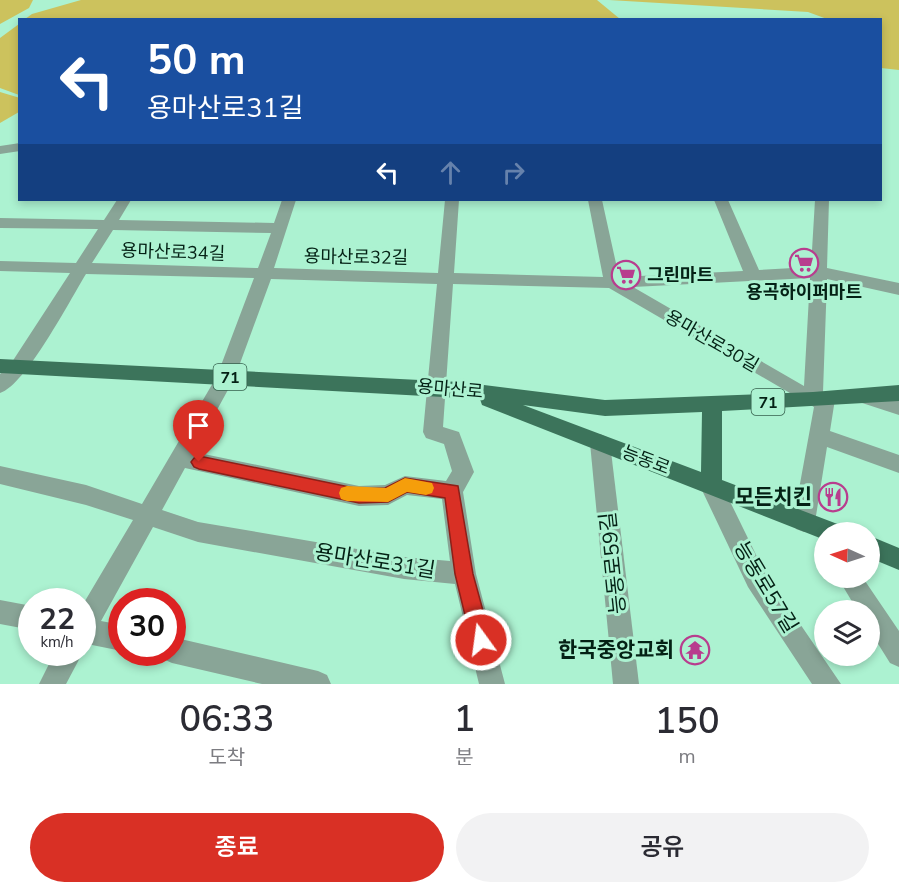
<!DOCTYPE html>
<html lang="ko">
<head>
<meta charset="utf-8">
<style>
	body { margin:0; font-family:"Nunito Sans","Noto Sans KR",sans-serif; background:#f2f2f3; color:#2b2b33; height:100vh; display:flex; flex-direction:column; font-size:22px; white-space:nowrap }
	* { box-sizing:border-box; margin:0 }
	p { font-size:20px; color:#7c7c81 }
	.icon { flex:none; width:33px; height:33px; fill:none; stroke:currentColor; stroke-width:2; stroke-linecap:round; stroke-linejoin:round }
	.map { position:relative; height:684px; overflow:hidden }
	.sheet { display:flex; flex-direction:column; background:#fff; flex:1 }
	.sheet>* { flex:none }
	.top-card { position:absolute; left:18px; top:18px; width:864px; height:183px; border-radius:0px; box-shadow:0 3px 9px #0003; background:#1a4fa0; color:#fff; overflow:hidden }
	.needle { width:39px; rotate:273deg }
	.tools { position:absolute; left:814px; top:522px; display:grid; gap:12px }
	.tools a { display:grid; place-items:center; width:66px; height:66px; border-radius:50%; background:#fff; box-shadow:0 3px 9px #0003; font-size:30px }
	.speed { position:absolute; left:18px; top:588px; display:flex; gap:12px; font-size:30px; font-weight:700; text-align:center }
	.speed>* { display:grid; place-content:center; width:78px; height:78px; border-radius:50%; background:#fff; box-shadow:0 3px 9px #0003; line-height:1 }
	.speed small { font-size:15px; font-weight:400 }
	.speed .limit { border:9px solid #d22; background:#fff; color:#111 }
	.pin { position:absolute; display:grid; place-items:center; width:51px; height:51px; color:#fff; margin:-62px -26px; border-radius:50% 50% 50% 0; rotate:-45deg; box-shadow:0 0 6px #0007 }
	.pin .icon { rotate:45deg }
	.me { position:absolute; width:66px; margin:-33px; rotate:346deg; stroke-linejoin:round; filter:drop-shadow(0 0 4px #0008) }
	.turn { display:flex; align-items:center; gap:21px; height:126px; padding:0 30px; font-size:27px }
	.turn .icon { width:78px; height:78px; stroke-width:2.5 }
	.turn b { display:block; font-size:42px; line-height:51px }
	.lanes { display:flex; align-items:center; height:57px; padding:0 30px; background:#0003; justify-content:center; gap:30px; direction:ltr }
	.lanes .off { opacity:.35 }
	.eta { display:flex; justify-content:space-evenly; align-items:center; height:102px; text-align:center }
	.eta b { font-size:36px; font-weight:600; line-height:42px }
	.button { display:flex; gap:12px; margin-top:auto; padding:12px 30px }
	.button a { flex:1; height:69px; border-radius:36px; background:#d93025; color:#fff; font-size:24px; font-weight:600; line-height:69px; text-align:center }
	.button a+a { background:#f2f2f3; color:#2b2b33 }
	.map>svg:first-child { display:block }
	.green { fill:#ccc25d }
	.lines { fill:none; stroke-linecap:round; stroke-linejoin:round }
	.minor { fill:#89a597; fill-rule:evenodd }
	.major { fill:#3c745b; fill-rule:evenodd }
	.route { fill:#d93025; stroke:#8d1f18; stroke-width:1.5 }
	.slow { fill:#f59e0b }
	.labels { text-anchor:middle; stroke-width:6; stroke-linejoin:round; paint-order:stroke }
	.shield { fill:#acf2d1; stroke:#36604d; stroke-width:1.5 }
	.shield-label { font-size:16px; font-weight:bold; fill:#042115 }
	.street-label { font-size:18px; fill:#042115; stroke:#acf2d1 }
	.poi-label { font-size:18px; font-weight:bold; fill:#042115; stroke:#acf2d1; text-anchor:start }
	.near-poi-label { font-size:21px; font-weight:bold; fill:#042115; stroke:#acf2d1; text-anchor:end }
	.near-street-label { font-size:21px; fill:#042115; stroke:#acf2d1 }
</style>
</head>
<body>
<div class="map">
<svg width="899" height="684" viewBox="0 0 899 684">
	<rect width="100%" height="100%" fill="#acf2d1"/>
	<g class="green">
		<polygon points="0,0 33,0 29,8 0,24"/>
		<polygon points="81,0 597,0 620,19 25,19 32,14"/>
		<polygon points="609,0 899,0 899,70 881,68 880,20 827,19 808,12"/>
		<polygon points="19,24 19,95 0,88 0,38"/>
		<polygon points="0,92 20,98 19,112 0,123"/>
	</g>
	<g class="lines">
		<g class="minor">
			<polygon points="20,143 20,151 0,154 0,146"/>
			<path d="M117 200H131L119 220 274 223 282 200H296L274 268 438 273 445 200H459L454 273 603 277 588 200H602L619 277 743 271 714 200H728L759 270 811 267 815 200H829L827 268 899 283V295L827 279 823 392 832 394 835 399 830 431 899 455V473L827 447 815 522 812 529 804 532 796 529 793 522 814 407 609 288 453 284 443 427 459 432 474 472 463 492 476 574 505 684H479L455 584 404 579 198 542 153 527 101 621 122 625V651L82 643V606L133 520 86 505 0 484V466L86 485 142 504 217 376 254 278 86 274C70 300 26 385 0 393V374L12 362 70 273 0 271V261L76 263 98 229 0 228V218L104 220ZM113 230 271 233 258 268 92 263ZM810 278 804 386 633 287ZM271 279 437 284 423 432 426 438 444 444 452 471 446 481 405 476 385 485 359 486 194 452 235 377ZM185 468 359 506 388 505 407 495 442 499 450 561 404 557 198 522 162 510Z"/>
			<polygon points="863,388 899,399 899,415 856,401 853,396 856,391"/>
			<polygon points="600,434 607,437 610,443 639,684 613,684 590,443 593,437"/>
			<polygon points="711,477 719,479 764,571 841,684 812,684 748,587 700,486 703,479"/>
			<polygon points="838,578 863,578 899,631 899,667 890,663 870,631 870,610 857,610"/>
			<polygon points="0,600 32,606 32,630 0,624"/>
			<polygon points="172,637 318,671 327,675 331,684 262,684 172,663 163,659 160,652 172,652"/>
			<polygon points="82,651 83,652 66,684 39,684 55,652"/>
		</g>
		<g class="major">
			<path d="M0 359 460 382 605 400 813 392 899 385V401L722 411V480L840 525 843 532H825V540L482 405 480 399 0 373ZM523 405 605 416 702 412 701 472Z"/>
			<polygon points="870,536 899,548 899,570 870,558"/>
		</g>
	</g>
	<polygon class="route" points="199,456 359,489 385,488 405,478 458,486 473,574 491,640 488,647 481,650 474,647 471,640 455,574 445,498 407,492 388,502 359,503 199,469 194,467 191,462 194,458"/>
	<polygon class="slow" points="405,478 432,483 434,488 432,493 426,495 407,492 388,502 347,501 341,499 339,493 341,488 347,486 386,488"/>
	<defs>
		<g id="supermarket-ring" transform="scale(1.5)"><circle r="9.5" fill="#acf2d1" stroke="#b83d8e" stroke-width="1.5"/><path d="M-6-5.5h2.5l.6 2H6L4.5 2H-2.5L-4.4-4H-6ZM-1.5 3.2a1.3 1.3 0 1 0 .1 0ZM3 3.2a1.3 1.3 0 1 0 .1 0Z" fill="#b83d8e"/></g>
		<g id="restaurant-ring" transform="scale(1.5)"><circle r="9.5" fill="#acf2d1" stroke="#b83d8e" stroke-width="1.5"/><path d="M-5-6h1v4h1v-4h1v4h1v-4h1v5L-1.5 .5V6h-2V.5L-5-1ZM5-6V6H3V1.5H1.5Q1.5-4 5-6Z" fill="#b83d8e"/></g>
		<g id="temple-ring" transform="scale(1.5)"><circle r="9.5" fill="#acf2d1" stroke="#b83d8e" stroke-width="1.5"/><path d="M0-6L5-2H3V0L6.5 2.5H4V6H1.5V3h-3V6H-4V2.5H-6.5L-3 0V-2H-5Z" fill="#b83d8e"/></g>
	</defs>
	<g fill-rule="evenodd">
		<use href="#supermarket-ring" x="804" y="263"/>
		<use href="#supermarket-ring" x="626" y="275"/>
		<use href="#restaurant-ring" x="833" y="497"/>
		<use href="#temple-ring" x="695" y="650"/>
	</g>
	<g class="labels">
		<g class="shield">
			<rect x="213.5" y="364" width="33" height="26" rx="4.5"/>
			<rect x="751.5" y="389" width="33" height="26" rx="4.5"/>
		</g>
		<g class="shield-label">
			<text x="230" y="383">71</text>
			<text x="768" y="408">71</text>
		</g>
		<g class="street-label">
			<text transform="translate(173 252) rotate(2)" y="6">용마산로34길</text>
			<text transform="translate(356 257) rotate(1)" y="6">용마산로32길</text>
			<text transform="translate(712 341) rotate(30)" y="6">용마산로30길</text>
			<text transform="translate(450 389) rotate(5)" y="6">용마산로</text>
			<text transform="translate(646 460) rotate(21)" y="6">능동로</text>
		</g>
		<g class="poi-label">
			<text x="647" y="281">그린마트</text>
			<text x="804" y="298" text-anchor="middle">용곡하이퍼마트</text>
		</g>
		<g class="near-poi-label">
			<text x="812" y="504">모든치킨</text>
			<text x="674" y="657">한국중앙교회</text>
		</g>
		<g class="near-street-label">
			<text transform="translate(375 561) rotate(9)" y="7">용마산로31길</text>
			<text transform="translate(613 563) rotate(-96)" y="7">능동로59길</text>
			<text transform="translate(766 587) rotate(59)" y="7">능동로57길</text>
		</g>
	</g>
</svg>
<div class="tools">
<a><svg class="needle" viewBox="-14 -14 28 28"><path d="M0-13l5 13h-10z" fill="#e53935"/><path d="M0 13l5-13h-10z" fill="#7c7c81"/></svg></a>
<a><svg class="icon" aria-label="layers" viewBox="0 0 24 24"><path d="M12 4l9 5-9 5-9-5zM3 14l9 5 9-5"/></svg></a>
</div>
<div class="speed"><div>22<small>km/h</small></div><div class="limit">30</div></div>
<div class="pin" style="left:199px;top:462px;background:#d93025"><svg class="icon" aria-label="arrive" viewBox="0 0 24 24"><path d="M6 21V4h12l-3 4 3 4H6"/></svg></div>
<svg class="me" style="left:481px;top:640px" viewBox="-20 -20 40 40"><circle r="17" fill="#d93025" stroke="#fff" stroke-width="3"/><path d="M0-11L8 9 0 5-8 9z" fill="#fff"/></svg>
<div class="top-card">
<div class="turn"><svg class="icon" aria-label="left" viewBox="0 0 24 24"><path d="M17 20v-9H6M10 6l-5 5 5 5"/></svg><div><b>50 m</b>용마산로31길</div></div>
<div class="lanes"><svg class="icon" aria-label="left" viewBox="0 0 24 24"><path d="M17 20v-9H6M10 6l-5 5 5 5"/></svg><svg class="icon off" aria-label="ahead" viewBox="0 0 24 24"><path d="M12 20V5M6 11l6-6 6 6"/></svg><svg class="icon off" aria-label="right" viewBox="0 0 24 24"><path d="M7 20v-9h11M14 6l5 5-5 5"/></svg></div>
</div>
</div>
<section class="sheet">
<div class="eta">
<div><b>06:33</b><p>도착</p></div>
<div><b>1</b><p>분</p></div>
<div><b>150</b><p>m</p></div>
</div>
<div class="button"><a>종료</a><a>공유</a></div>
</section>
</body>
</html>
